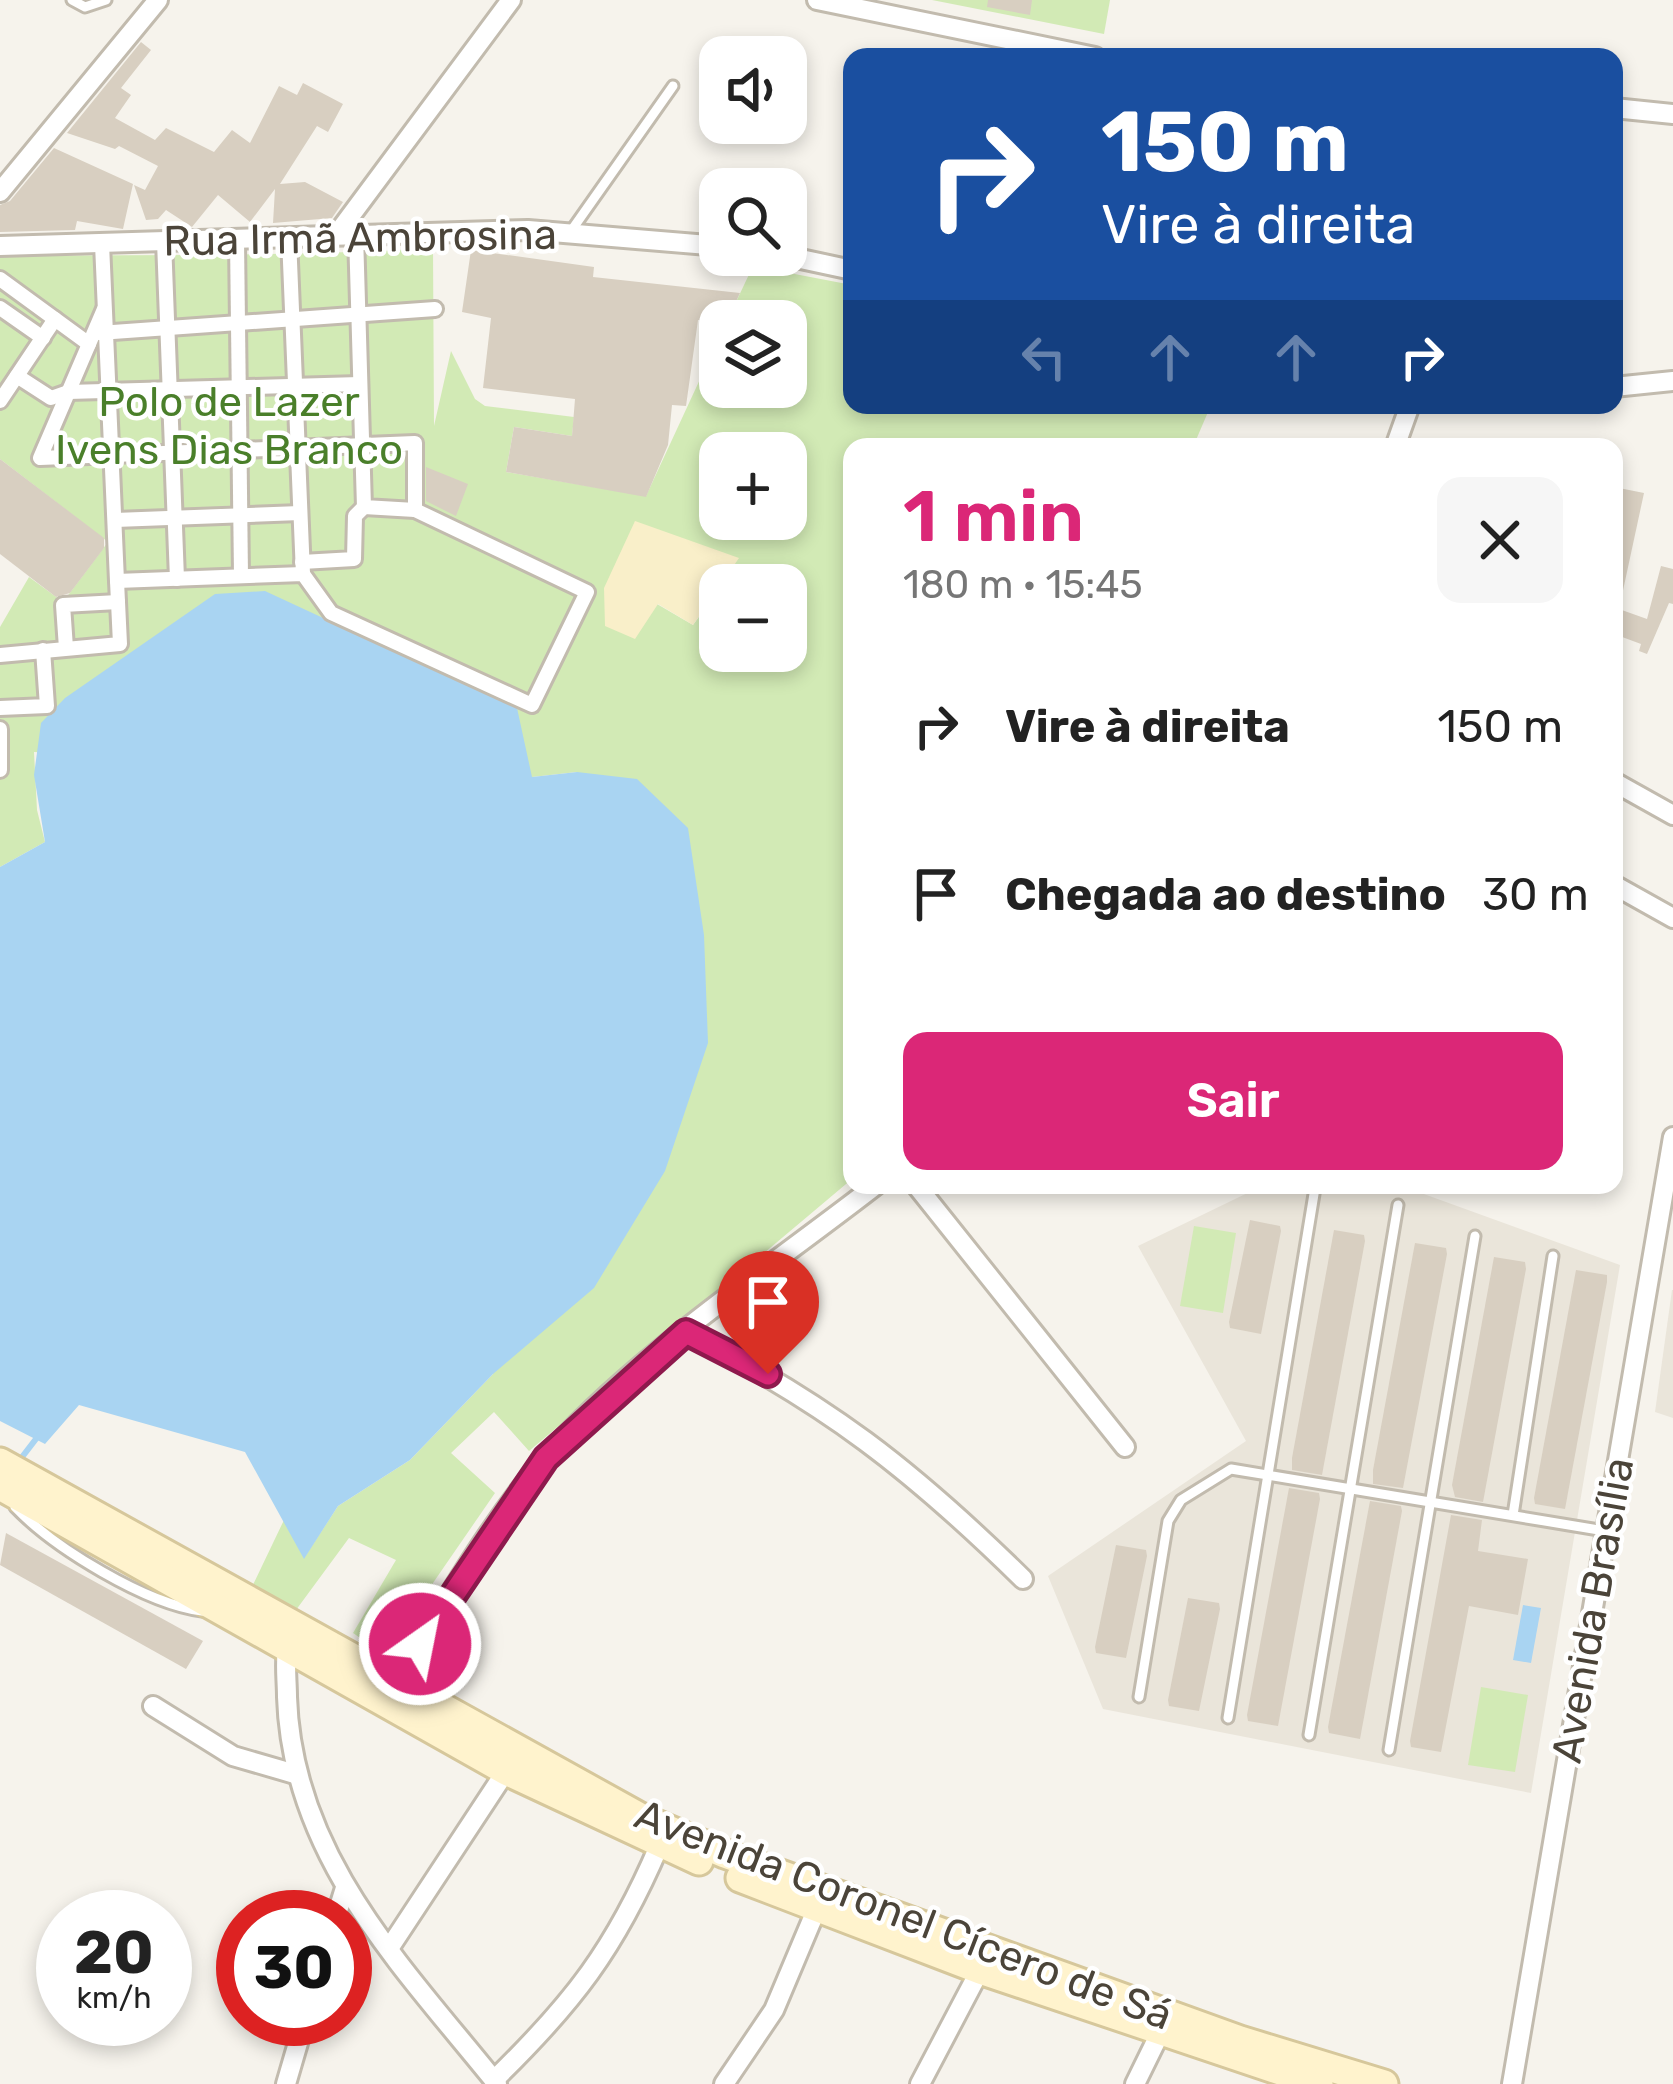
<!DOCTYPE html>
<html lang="pt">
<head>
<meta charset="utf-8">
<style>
	body { margin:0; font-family:Rubik,sans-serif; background:#f6f6f6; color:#222; height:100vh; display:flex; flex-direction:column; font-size:45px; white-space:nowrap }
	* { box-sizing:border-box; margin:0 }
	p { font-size:39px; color:#767676 }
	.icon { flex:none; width:66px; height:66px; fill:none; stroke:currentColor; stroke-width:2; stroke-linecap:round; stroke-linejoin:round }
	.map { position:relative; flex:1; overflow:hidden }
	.drawer { position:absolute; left:843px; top:438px; width:780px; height:756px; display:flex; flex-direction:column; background:#fff; border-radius:24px; box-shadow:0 6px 18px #0003 }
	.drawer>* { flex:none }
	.hud { position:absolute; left:843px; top:48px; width:780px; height:366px; border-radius:24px; box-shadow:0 6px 18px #0003; background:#1a4fa0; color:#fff; overflow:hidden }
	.controls { position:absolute; left:699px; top:36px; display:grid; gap:24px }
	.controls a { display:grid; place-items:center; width:108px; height:108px; border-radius:24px; background:#fff; box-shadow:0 6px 18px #0003; font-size:60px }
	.speed { position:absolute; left:36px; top:1890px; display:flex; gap:24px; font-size:60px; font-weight:700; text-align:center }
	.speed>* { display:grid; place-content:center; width:156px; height:156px; border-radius:50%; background:#fff; box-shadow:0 6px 18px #0003; line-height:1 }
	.speed small { font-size:30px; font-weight:400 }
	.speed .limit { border:18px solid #d22; background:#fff; color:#111 }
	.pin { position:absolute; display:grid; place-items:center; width:102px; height:102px; color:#fff; margin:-123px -51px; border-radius:50% 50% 50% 0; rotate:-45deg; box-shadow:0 0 12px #0007 }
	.pin .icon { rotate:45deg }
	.me { position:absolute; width:132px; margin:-66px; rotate:33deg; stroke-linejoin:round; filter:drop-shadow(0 0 9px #0008) }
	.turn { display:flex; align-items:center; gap:42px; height:252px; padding:0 60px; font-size:54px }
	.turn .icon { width:156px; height:156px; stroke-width:2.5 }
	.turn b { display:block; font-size:84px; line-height:102px }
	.lanes { display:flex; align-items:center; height:114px; padding:0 60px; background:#0003; justify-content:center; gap:60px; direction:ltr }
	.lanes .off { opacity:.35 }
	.round { display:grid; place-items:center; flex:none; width:126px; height:126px; border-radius:24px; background:#f6f6f6 }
	.headline { display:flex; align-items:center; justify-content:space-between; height:204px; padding:0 60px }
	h1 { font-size:72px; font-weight:600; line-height:90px; color:#db2777 }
	.action { display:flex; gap:24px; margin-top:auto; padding:24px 60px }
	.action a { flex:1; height:138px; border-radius:24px; background:#db2777; color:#fff; font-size:48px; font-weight:600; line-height:138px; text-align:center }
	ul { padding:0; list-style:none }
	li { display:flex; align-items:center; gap:36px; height:168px; padding:0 60px }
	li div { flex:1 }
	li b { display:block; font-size:45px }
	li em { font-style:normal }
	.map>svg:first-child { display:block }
	.residential { fill:#eae5da }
	.green { fill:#d2eab5; fill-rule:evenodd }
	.sand { fill:#f9efc9 }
	.water { fill:#a9d4f2 }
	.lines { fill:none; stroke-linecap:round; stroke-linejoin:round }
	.stream { stroke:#a9d4f2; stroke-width:6 }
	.building { fill:#d8cfc1 }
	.service-casing { stroke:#c2bbae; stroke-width:15 }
	.pedestrian-casing { stroke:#c2bbae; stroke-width:20 }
	.minor-casing { stroke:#c2bbae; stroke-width:24 }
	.secondary-casing { stroke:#d6c79b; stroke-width:33 }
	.service { stroke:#fff; stroke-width:9 }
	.pedestrian { stroke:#fff; stroke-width:14 }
	.minor { stroke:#fff; stroke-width:18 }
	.secondary { stroke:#fff3cd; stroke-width:27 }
	.route-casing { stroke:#8e194d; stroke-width:30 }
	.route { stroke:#db2777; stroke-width:21 }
	.labels { text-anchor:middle; stroke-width:9; stroke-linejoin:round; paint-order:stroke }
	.street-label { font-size:42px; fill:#4b4439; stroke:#fff }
	.park-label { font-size:42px; fill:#4a7f2a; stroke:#fff }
</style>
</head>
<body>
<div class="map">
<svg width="1673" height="2084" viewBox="0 0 1673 2084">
	<rect width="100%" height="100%" fill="#f6f3ec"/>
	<g class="residential">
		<polygon points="1264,1185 1399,1185 1620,1265 1531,1793 1103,1709 1048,1576 1246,1441 1138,1246"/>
		<polygon points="1672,1290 1673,1290 1673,1418 1655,1412"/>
	</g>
	<g class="green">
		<polygon points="932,0 1110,0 1104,34"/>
		<path d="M433 248 434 426 451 351 475 399 485 406 574 417 572 436 514 427 506 472 646 496 720 336V387H786V321H727L753 266 852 285V405H1211L1193 447H852V1179L529 1451 494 1412 451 1453 495 1493 384 1654 353 1633 396 1560 349 1538 296 1610 251 1589 284 1520 304 1558 338 1506 410 1460 493 1374 577 772 532 777 34 752 37 810 45 842 0 867V627L29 577 63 602 108 542 0 459V256C145 254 288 257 433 248ZM720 453H786V519H720ZM732 571 722 585H786V651H720V588L693 625 657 604Z"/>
		<polygon points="1194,1226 1236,1233 1223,1313 1180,1306"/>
		<polygon points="1481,1687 1528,1695 1515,1772 1468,1765"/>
	</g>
	<polygon class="sand" points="635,521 739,558 693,625 658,604 635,639 605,626 604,588"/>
	<g class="water">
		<polygon points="265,591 517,708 532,777 577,772 637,779 688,828 704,935 708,1043 665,1171 594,1288 493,1374 410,1460 338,1506 304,1559 245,1452 79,1405 45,1444 0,1421 0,867 45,842 34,775 41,723 65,698 215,594"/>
		<polygon points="1523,1605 1541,1608 1531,1663 1513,1660"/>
	</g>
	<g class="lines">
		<polyline class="stream" points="19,1461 39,1435"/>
	</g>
	<g class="building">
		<polygon points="988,0 1032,0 1030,15 987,7"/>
		<polygon points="141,42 151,50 121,88 131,95 115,118 155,140 166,128 214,152 232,130 250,143 279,86 297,95 303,83 343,104 328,132 317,126 280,184 305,182 343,202 332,218 273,223 275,189 250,222 218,195 192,227 166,210 158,219 146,220 134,185 145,190 158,166 119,146 115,149 67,133"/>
		<polygon points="54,148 133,184 123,229 77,221 75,230 0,232 0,205 10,201"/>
		<polygon points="471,250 594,267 593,277 740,293 727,321 698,320 686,406 672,405 668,445 646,497 506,472 514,427 572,436 575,399 483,388 491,318 462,312"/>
		<polygon points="0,459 104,538 104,548 70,593 56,597 0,554"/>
		<polygon points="426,467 468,484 456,516 426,501"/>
		<polygon points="1614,487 1644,493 1619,609 1647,619 1661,566 1673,569 1673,604 1669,603 1647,654 1639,651 1641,644 1614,634"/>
		<polygon points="1250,1220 1280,1226 1281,1231 1261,1334 1230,1328 1229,1322"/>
		<polygon points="1334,1230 1364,1235 1365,1241 1322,1475 1292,1470 1292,1458"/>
		<polygon points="1415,1243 1446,1248 1447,1254 1403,1488 1373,1484 1373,1470"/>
		<polygon points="1494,1257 1525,1262 1526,1269 1483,1502 1455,1497 1452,1485"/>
		<polygon points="1576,1270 1607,1275 1607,1282 1565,1509 1535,1504 1534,1498"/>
		<polygon points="1289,1488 1319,1493 1320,1499 1278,1726 1248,1721 1247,1715"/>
		<polygon points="1370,1501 1401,1506 1402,1511 1360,1739 1329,1733 1328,1727"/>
		<polygon points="1451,1515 1482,1520 1478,1551 1528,1559 1518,1615 1469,1606 1441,1752 1411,1747 1410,1741"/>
		<polygon points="6,1533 203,1641 186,1669 0,1565"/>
		<polygon points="1116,1545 1146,1550 1147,1556 1126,1658 1096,1653 1095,1647"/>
		<polygon points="1188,1598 1219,1603 1220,1609 1199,1711 1169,1706 1168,1700"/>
	</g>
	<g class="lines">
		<g class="service-casing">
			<g id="service">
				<polyline points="72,0 85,7 106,0"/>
				<polyline points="571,231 673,86"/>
				<path d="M15 1507C54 1548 146 1604 202 1611"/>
				<polyline points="1513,1515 1553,1256"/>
				<polyline points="1139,1697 1168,1521 1181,1500 1231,1469 1605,1531"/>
				<polyline points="1228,1718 1315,1188"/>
				<polyline points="1309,1735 1398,1205"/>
				<polyline points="1389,1750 1475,1236"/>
			</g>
		</g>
		<g class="pedestrian-casing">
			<g id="pedestrian">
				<polyline points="289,238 303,574"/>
				<polyline points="237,240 241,576"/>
				<polyline points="164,241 177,579"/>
				<polyline points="102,244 117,581 303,574 331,613 532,705 587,592 415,510 364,507 356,234"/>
				<polyline points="0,279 89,344"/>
				<polyline points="0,308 43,338"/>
				<polyline points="104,309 40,458 415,443 415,510"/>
				<polyline points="99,333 435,309"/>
				<polyline points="17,376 51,398 68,392 360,384"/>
				<polyline points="0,401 55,319"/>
				<polyline points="115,520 300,513"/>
				<polyline points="302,562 354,559 355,516 364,507"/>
				<polyline points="66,648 63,605 118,602"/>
				<polyline points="0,655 120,644 117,581"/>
				<polyline points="0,708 47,706 43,650"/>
				<polyline points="0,729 0,770"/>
			</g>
		</g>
		<g class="minor-casing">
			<g id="minor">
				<polyline points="817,0 1095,57"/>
				<polyline points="1614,108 1673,114"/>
				<polyline points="0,192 158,0"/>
				<polyline points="337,234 511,0"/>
				<polyline points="0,246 528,230 720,246"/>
				<polyline points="782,255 852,270"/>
				<polyline points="1614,387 1673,381"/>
				<polyline points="1395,447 1410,405"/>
				<polyline points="1614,782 1673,815"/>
				<polyline points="1614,885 1673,918"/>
				<polyline points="916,1185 1125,1447"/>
				<path d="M686 1332C828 1405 910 1468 1023 1579"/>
				<path d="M288 1642C284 1660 287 1679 287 1697 292 1856 402 1966 497 2084"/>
				<path d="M390 1691C439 1614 484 1532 543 1461 627 1362 772 1266 876 1185"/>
				<polyline points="153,1706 233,1756 295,1774"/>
				<polyline points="336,1917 345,1888"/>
				<polyline points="390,1947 506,1771"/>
				<path d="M494 2080C573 2003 615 1949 659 1846"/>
				<polyline points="286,2084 305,2019"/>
				<polyline points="724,2084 774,2010 817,1908"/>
				<polyline points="920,2084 980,1970"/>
				<polyline points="1135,2084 1160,2033"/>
				<polyline points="1512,2084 1673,1137"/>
			</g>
		</g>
		<g class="secondary-casing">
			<g id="secondary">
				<polyline points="0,1462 642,1818 725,1854 1240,2040 1384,2084"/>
				<polyline points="0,1486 506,1771 699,1861"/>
				<polyline points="740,1878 980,1970 1319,2084"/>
			</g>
		</g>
		<use href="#service" class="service"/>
		<use href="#pedestrian" class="pedestrian"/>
		<use href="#minor" class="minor"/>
		<use href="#secondary" class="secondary"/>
	</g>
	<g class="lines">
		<g class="route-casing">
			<polyline id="route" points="420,1644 546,1458 686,1332 768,1374"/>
		</g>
		<use href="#route" class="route"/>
	</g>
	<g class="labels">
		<g class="street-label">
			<text transform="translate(360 237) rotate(-1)" y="15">Rua Irmã Ambrosina</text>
			<text transform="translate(1592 1610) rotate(-80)" y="15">Avenida Brasília</text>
			<text transform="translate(904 1914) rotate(21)" y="15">Avenida Coronel Cícero de Sá</text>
		</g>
		<g class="park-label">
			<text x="229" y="416">Polo de Lazer<tspan x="229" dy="48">Ivens Dias Branco</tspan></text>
		</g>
	</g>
</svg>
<div class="controls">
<a><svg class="icon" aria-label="sound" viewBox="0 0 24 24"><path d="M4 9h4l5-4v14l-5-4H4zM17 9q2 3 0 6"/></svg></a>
<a><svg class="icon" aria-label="search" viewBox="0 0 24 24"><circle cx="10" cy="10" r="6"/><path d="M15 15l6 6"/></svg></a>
<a><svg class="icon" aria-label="layers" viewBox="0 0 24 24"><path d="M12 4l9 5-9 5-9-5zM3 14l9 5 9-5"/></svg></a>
<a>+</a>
<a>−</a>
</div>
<div class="speed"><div>20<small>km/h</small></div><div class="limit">30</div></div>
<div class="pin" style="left:768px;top:1374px;background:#d93025"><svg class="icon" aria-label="arrive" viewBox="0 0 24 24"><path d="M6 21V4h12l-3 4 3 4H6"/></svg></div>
<svg class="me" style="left:420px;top:1644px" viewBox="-20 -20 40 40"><circle r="17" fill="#db2777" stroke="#fff" stroke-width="3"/><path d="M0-11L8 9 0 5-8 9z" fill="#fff"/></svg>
<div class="hud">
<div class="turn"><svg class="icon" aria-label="right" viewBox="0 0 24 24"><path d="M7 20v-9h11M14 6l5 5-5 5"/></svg><div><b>150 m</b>Vire à direita</div></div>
<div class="lanes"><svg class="icon off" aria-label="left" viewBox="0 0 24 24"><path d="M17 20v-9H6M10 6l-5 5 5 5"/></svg><svg class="icon off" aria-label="ahead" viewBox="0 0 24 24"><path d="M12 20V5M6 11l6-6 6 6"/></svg><svg class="icon off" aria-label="ahead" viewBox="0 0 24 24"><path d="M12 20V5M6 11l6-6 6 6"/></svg><svg class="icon" aria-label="right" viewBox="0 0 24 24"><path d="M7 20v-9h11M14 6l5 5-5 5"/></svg></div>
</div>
<section class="drawer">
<div class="headline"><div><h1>1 min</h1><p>180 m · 15:45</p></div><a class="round"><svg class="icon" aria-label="close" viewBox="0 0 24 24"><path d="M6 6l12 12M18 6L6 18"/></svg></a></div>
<ul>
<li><svg class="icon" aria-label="right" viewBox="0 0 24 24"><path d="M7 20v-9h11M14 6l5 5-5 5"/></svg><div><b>Vire à direita</b></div><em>150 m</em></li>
<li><svg class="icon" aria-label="arrive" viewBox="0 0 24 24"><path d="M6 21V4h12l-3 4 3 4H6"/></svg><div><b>Chegada ao destino</b></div><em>30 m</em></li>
</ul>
<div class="action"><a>Sair</a></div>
</section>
</div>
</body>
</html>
